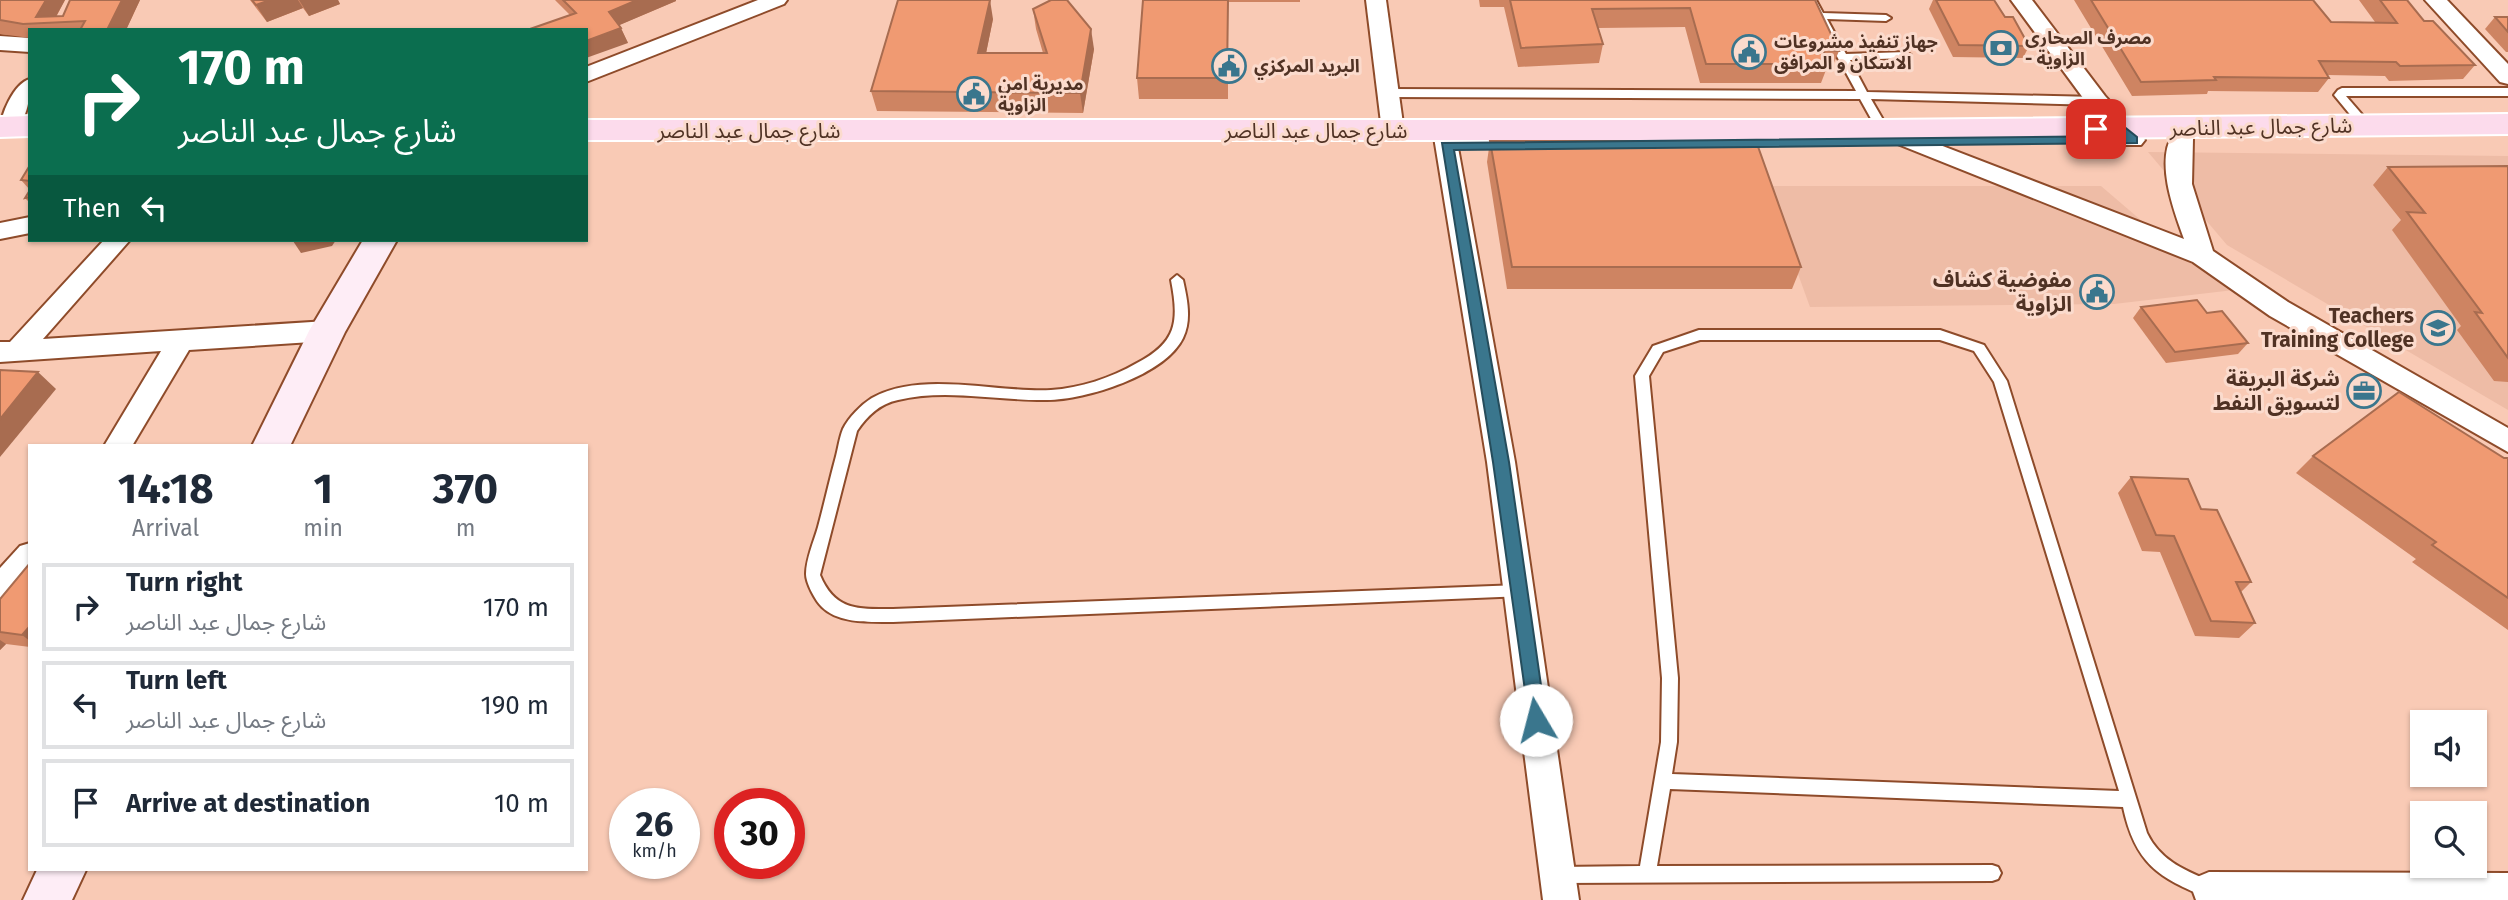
<!DOCTYPE html>
<html lang="en">
<head>
<meta charset="utf-8">
<style>
	body { margin:0; font-family:"Fira Sans","Noto Sans Arabic",sans-serif; background:#f2f2f3; color:#1f2937; height:100vh; display:flex; flex-direction:column; font-size:26px; white-space:nowrap }
	* { box-sizing:border-box; margin:0 }
	p { font-size:23px; color:#747a83 }
	.icon { flex:none; width:38px; height:38px; fill:none; stroke:currentColor; stroke-width:2; stroke-linecap:round; stroke-linejoin:round }
	.map { position:relative; flex:1; overflow:hidden }
	.sheet { position:absolute; left:28px; top:444px; width:560px; height:427px; display:flex; flex-direction:column; background:#fff; border-radius:0px; box-shadow:0 2px 5px #0004 }
	.sheet>* { flex:none }
	.guide { position:absolute; left:28px; top:28px; width:560px; height:214px; border-radius:0px; box-shadow:0 2px 5px #0004; background:#0b6e4f; color:#fff; overflow:hidden }
	.buttons { position:absolute; left:2410px; top:710px; display:grid; gap:14px }
	.buttons a { display:grid; place-items:center; width:77px; height:77px; border-radius:0px; background:#fff; box-shadow:0 2px 5px #0004; font-size:35px }
	.speed { position:absolute; left:609px; top:788px; display:flex; gap:14px; font-size:35px; font-weight:700; text-align:center }
	.speed>* { display:grid; place-content:center; width:91px; height:91px; border-radius:50%; background:#fff; box-shadow:0 2px 5px #0004; line-height:1 }
	.speed small { font-size:18px; font-weight:400 }
	.speed .limit { border:10px solid #d22; background:#fff; color:#111 }
	.pin { position:absolute; display:grid; place-items:center; width:60px; height:60px; color:#fff; margin:-30px; border-radius:14px; box-shadow:0 4px 10px #0006 }
	.me { position:absolute; width:77px; margin:-38px; rotate:352deg; stroke-linejoin:round; filter:drop-shadow(0 0 5px #0008) }
	.turn { display:flex; align-items:center; gap:24px; height:147px; padding:0 35px; font-size:32px }
	.turn .icon { width:91px; height:91px; stroke-width:2.5 }
	.turn b { display:block; font-size:49px; line-height:60px }
	.then { display:flex; align-items:center; height:66px; padding:0 35px; background:#0003; gap:14px; font-size:26px }
	.eta { display:flex; justify-content:space-evenly; align-items:center; height:119px; text-align:center }
	.eta b { font-size:42px; font-weight:700; line-height:49px }
	ul { padding:0; list-style:none }
	li { display:flex; align-items:center; gap:21px; height:88px; margin:0 14px 10px; padding:0 21px; border:4px solid #e0e1e3; border-radius:0px }
	li div { flex:1 }
	li b { display:block; font-size:26px }
	li em { font-style:normal }
	.map>svg:first-child { display:block }
	.built { fill:#eebca6 }
	.lines { fill:none; stroke-linecap:round; stroke-linejoin:round }
	.lane-casing { stroke:#8e4b2a; stroke-width:4 }
	.street-casing { stroke:#8e4b2a; stroke-width:4 }
	.secondary-casing { stroke:#8e4b2a; stroke-width:4 }
	.primary-casing { stroke:#fff; stroke-width:4 }
	.lane { fill:#fff; fill-rule:evenodd }
	.street { fill:#fff; fill-rule:evenodd }
	.secondary { fill:#feedf6; fill-rule:evenodd }
	.primary { fill:#fcdbec; fill-rule:evenodd }
	.wall { fill:#ce8462 }
	.shaded-wall { fill:#a86c50 }
	.building { fill:#f09a72; stroke:#a86c50; stroke-width:2 }
	.route { fill:#3a768d; stroke:#264d5c; stroke-width:2 }
	.labels { text-anchor:middle; stroke-width:6; stroke-linejoin:round; paint-order:stroke }
	.far-poi-label { font-size:18px; font-weight:bold; fill:#503224; stroke:#fbdbcd; text-anchor:start }
	.street-label { font-size:21px; fill:#503224; stroke:#fbdbcd }
	.poi-label { font-size:21px; font-weight:bold; fill:#503224; stroke:#fbdbcd; text-anchor:end }
</style>
</head>
<body>
<div class="map">
<svg width="2508" height="900" viewBox="0 0 2508 900">
	<rect width="100%" height="100%" fill="#f9cab5"/>
	<g class="built">
		<polygon points="2148,152 2508,156 2508,410 2227,245"/>
		<polygon points="1766,186 2101,186 2192,264 2234,290 2114,304 1810,307"/>
	</g>
	<g class="lines">
		<g class="lane-casing">
			<g id="lane">
				<polygon points="1806,0 1816,0 1823,13 1886,15 1891,18 1886,21 1827,19 1846,54 1906,52 1911,55 1906,58 1850,60 1867,92 2097,97 2103,101 2097,105 1871,99 1889,130 1883,134 1879,133 1860,99 1388,97 1382,93 1388,89 1856,91"/>
				<polygon points="2342,88 2508,88 2508,96 2346,96 2372,126 2366,130 2362,129 2334,95 2338,90"/>
				<path d="M1177 275 1183 280C1187 298 1192 320 1183 338 1165 375 1086 400 1047 400 998 401 946 388 898 400 879 404 867 416 857 431L820 575C835 611 858 609 893 609L1519 585 1524 586 1527 591 1524 596 893 622C871 622 839 624 822 607 815 600 806 583 806 574 806 559 814 541 818 527 824 505 829 482 835 460 838 450 839 439 843 429 849 417 861 405 872 398 921 370 997 393 1051 390 1080 388 1111 378 1137 363 1177 342 1179 322 1171 280Z"/>
				<path d="M1699 330H1940L1984 345 2007 381 2147 833C2161 862 2187 871 2215 883L2218 889 2215 895 2209 898C2158 878 2135 863 2123 807L1670 789 1657 866 1992 865 1998 867 2001 873 1998 879 1992 881 1559 883 1553 881 1550 875 1553 869 1559 867 1640 866 1661 742 1662 678 1635 376 1653 346ZM1700 340H1940L1974 351 1994 382 2119 791 1672 774 1677 742 1678 678 1649 376 1663 352Z"/>
			</g>
		</g>
		<g class="street-casing">
			<g id="street">
				<polygon points="758,0 787,0 784,4 586,82 586,67"/>
				<polygon points="1366,0 1386,0 1404,131 1401,136 1385,136 1382,131"/>
				<polygon points="2011,0 2032,0 2105,96 2141,135 2145,140 2141,145 2125,145 2089,106"/>
				<polygon points="2425,0 2447,0 2508,64 2508,84 2500,82"/>
				<polygon points="0,36 30,38 30,52 0,50"/>
				<path d="M30 79C30 100 28 113 16 131H0C0 115 14 83 30 79Z"/>
				<path d="M1883 123 2184 239C2174 211 2155 162 2173 134H2189L2193 139 2192 184 2213 251 2288 302 2508 428V452L2270 316 2193 262 1875 135 1872 130 1875 125Z"/>
				<polygon points="1444,124 1452,126 1455,131 1515,462 1579,900 1543,900 1487,462 1433,131 1436,126"/>
				<polygon points="30,217 30,233 0,239 0,223"/>
				<polygon points="104,240 130,240 43,339 327,321 336,324 340,331 336,338 327,341 189,350 132,446 104,446 161,351 0,362 0,342 10,342"/>
				<polygon points="30,543 30,576 11,598 0,602 0,568 20,546"/>
				<polygon points="2209,872 2508,873 2508,900 2196,900 2192,889 2197,877"/>
			</g>
		</g>
		<g class="secondary-casing">
			<g id="secondary">
				<polygon points="363,240 397,240 345,332 290,446 252,446 309,331"/>
				<polygon points="37,870 86,870 72,900 23,900"/>
			</g>
		</g>
		<g class="primary-casing">
			<g id="primary">
				<polygon points="2508,114 2508,134 1883,140 586,140 586,120 1883,120"/>
				<polygon points="30,116 30,136 0,137 0,117"/>
			</g>
		</g>
		<use href="#lane" class="lane"/>
		<use href="#street" class="street"/>
		<use href="#secondary" class="secondary"/>
		<use href="#primary" class="primary"/>
	</g>
	<g class="wall">
		<polygon points="0,0 65,0 56,17 63,16 70,0 140,0 126,30 30,30 30,38 0,34"/>
		<polygon points="250,0 338,0 340,4 309,16 303,8 267,22"/>
		<polygon points="555,0 676,0 676,1 619,25 628,43 570,15"/>
		<polygon points="1143,0 1300,0 1300,2 1228,2 1228,99 1139,99 1137,78"/>
		<polygon points="1479,0 1815,0 1839,51 1831,70 1826,70 1821,83 1700,83 1685,27 1598,28 1603,44 1599,63 1518,67 1504,7 1480,7"/>
		<polygon points="1933,0 1994,0 2005,17 2029,46 2023,58 1953,57 1929,9"/>
		<polygon points="2074,0 2313,0 2331,22 2375,22 2359,0 2407,0 2424,21 2475,65 2463,79 2389,81 2385,76 2327,75 2329,78 2318,92 2208,91 2207,94 2132,96"/>
		<polygon points="1033,9 1094,49 1083,113 877,111 871,91 993,19 986,53 1043,53 1036,29"/>
		<polygon points="2495,17 2508,17 2508,52 2506,52 2485,29"/>
		<polygon points="1490,141 1801,267 1792,289 1507,289 1487,162"/>
		<polygon points="30,165 30,203 25,198 30,190 21,180"/>
		<polygon points="2508,166 2508,382 2494,381 2457,330 2461,326 2392,230 2401,220 2373,185 2388,167"/>
		<polygon points="2141,307 2207,313 2248,343 2238,354 2166,363 2133,318"/>
		<polygon points="2313,456 2508,458 2508,630 2412,562 2416,559 2296,473"/>
		<polygon points="2131,477 2201,509 2251,582 2241,592 2255,623 2239,638 2195,636 2160,552 2142,551 2118,493"/>
		<polygon points="30,563 30,647 6,644 0,650 0,599"/>
	</g>
	<g class="shaded-wall">
		<polygon points="46,0 65,0 53,22 36,17"/>
		<polygon points="122,0 140,0 126,30 107,30"/>
		<polygon points="270,0 298,0 303,8 267,22 256,5"/>
		<polygon points="299,0 338,0 340,4 309,16"/>
		<polygon points="637,0 676,0 676,1 615,27 609,12"/>
		<polygon points="990,0 993,19 982,73 978,53"/>
		<polygon points="621,28 628,43 586,58 586,41"/>
		<polygon points="1091,29 1094,49 1083,113 1080,93"/>
		<polygon points="300,240 336,240 332,246 301,253 293,241"/>
		<polygon points="38,372 56,389 0,457 0,419"/>
		<polygon points="30,626 30,641 22,635"/>
		<polygon points="0,640 6,644 0,650"/>
	</g>
	<g class="building">
		<polygon points="0,0 46,0 36,17 63,16 70,0 122,0 107,30 80,30 85,21 23,24 0,20"/>
		<polygon points="252,0 270,0 256,5"/>
		<polygon points="563,0 637,0 609,12 621,28 586,41 586,30 531,30 530,29 576,13"/>
		<polygon points="898,0 990,0 978,53 1047,53 1033,9 1051,0 1067,0 1091,29 1080,93 871,91"/>
		<polygon points="1143,0 1228,0 1227,78 1137,78"/>
		<polygon points="1510,0 1815,0 1839,51 1823,50 1829,64 1706,64 1690,8 1592,9 1603,44 1521,48"/>
		<polygon points="1936,0 1994,0 2005,17 2013,17 2029,46 1959,45"/>
		<polygon points="2091,0 2313,0 2331,22 2397,23 2380,0 2407,0 2424,21 2433,21 2475,65 2400,66 2396,62 2319,61 2329,78 2214,77 2216,80 2141,82"/>
		<polygon points="2495,17 2508,17 2508,32"/>
		<polygon points="1490,141 1756,141 1801,267 1512,267"/>
		<polygon points="30,165 30,181 21,180"/>
		<polygon points="2508,166 2508,358 2475,312 2482,313 2407,212 2425,213 2388,167"/>
		<polygon points="30,190 30,197 25,198"/>
		<polygon points="2197,300 2207,313 2222,311 2248,343 2175,352 2141,307"/>
		<polygon points="0,370 38,372 0,419"/>
		<polygon points="2399,392 2504,458 2508,458 2508,598 2432,545 2436,542 2313,456"/>
		<polygon points="2131,477 2188,479 2201,509 2217,510 2251,582 2236,582 2255,623 2211,621 2174,536 2156,535"/>
		<polygon points="30,563 30,626 22,635 0,632 0,599"/>
	</g>
	<polygon class="route" points="2122,125 2137,137 2137,143 1454,150 1509,462 1546,720 1543,726 1530,726 1493,462 1442,143 2121,136 2119,133 2096,133 2089,129 2096,125"/>
	<defs>
		<g id="bank-ring" transform="scale(1.75)"><circle r="9.5" fill="#fbdbcd" stroke="#3a768d" stroke-width="1.5"/><path d="M-6-4H6V4H-6ZM0-2.3a2.3 2.3 0 1 0 0 4.6a2.3 2.3 0 1 0 0-4.6Z" fill="#3a768d"/></g>
		<g id="civic-ring" transform="scale(1.75)"><circle r="9.5" fill="#fbdbcd" stroke="#3a768d" stroke-width="1.5"/><path d="M-.6-6.5H3V-4.5H.6V-3L4-1V1h2V6H-6V1h2V-1L-.6-3ZM-1.2 2.5V6h2.4V2.5Z" fill="#3a768d"/></g>
		<g id="university-ring" transform="scale(1.75)"><circle r="9.5" fill="#fbdbcd" stroke="#3a768d" stroke-width="1.5"/><path d="M0-5L7-2L0 1L-7-2ZM-4 1L0 2.5L4 1V4Q0 6-4 4Z" fill="#3a768d"/></g>
		<g id="office-ring" transform="scale(1.75)"><circle r="9.5" fill="#fbdbcd" stroke="#3a768d" stroke-width="1.5"/><path d="M-6-3h4V-5.5h4V-3h4V5H-6ZM-1-4.5V-3h2v-1.5ZM-6 0V1H6V0Z" fill="#3a768d"/></g>
	</defs>
	<g fill-rule="evenodd">
		<use href="#bank-ring" x="2001" y="48"/>
		<use href="#civic-ring" x="1749" y="52"/>
		<use href="#civic-ring" x="1229" y="66"/>
		<use href="#civic-ring" x="974" y="94"/>
		<use href="#civic-ring" x="2097" y="292"/>
		<use href="#university-ring" x="2438" y="328"/>
		<use href="#office-ring" x="2364" y="391"/>
	</g>
	<g class="labels">
		<g class="far-poi-label">
			<text x="2025" y="44">مصرف الصحارى<tspan x="2025" dy="21">- الزاوية</tspan></text>
			<text x="1774" y="48">جهاز تنفيذ مشروعات<tspan x="1774" dy="21">الاسكان و المرافق</tspan></text>
			<text x="1254" y="72">البريد المركزي</text>
			<text x="998" y="90">مديرية امن<tspan x="998" dy="21">الزاوية</tspan></text>
		</g>
		<g class="street-label">
			<text transform="translate(2261 127) rotate(-1)" y="7">شارع جمال عبد الناصر</text>
			<text x="749" y="138">شارع جمال عبد الناصر</text>
			<text x="1316" y="138">شارع جمال عبد الناصر</text>
		</g>
		<g class="poi-label">
			<text x="2072" y="287">مفوضية كشاف<tspan x="2072" dy="24">الزاوية</tspan></text>
			<text x="2414" y="323">Teachers<tspan x="2414" dy="24">Training College</tspan></text>
			<text x="2340" y="386">شركة البريقة<tspan x="2340" dy="24">لتسويق النفط</tspan></text>
		</g>
	</g>
</svg>
<div class="buttons">
<a><svg class="icon" aria-label="sound" viewBox="0 0 24 24"><path d="M4 9h4l5-4v14l-5-4H4zM17 9q2 3 0 6"/></svg></a>
<a><svg class="icon" aria-label="search" viewBox="0 0 24 24"><circle cx="10" cy="10" r="6"/><path d="M15 15l6 6"/></svg></a>
</div>
<div class="speed"><div>26<small>km/h</small></div><div class="limit">30</div></div>
<div class="pin" style="left:2096px;top:129px;background:#d93025"><svg class="icon" aria-label="arrive" viewBox="0 0 24 24"><path d="M6 21V4h12l-3 4 3 4H6"/></svg></div>
<svg class="me" style="left:1536px;top:720px" viewBox="-20 -20 40 40"><circle r="19" fill="#fff"/><path d="M0-13L10 11 0 6-10 11z" fill="#3a768d"/></svg>
<div class="guide">
<div class="turn"><svg class="icon" aria-label="right" viewBox="0 0 24 24"><path d="M7 20v-9h11M14 6l5 5-5 5"/></svg><div><b>170 m</b>شارع جمال عبد الناصر</div></div>
<div class="then">Then<svg class="icon" aria-label="left" viewBox="0 0 24 24"><path d="M17 20v-9H6M10 6l-5 5 5 5"/></svg></div>
</div>
<section class="sheet">
<div class="eta">
<div><b>14:18</b><p>Arrival</p></div>
<div><b>1</b><p>min</p></div>
<div><b>370</b><p>m</p></div>
</div>
<ul>
<li><svg class="icon" aria-label="right" viewBox="0 0 24 24"><path d="M7 20v-9h11M14 6l5 5-5 5"/></svg><div><b>Turn right</b><p>شارع جمال عبد الناصر</p></div><em>170 m</em></li>
<li><svg class="icon" aria-label="left" viewBox="0 0 24 24"><path d="M17 20v-9H6M10 6l-5 5 5 5"/></svg><div><b>Turn left</b><p>شارع جمال عبد الناصر</p></div><em>190 m</em></li>
<li><svg class="icon" aria-label="arrive" viewBox="0 0 24 24"><path d="M6 21V4h12l-3 4 3 4H6"/></svg><div><b>Arrive at destination</b></div><em>10 m</em></li>
</ul>
</section>
</div>
</body>
</html>
